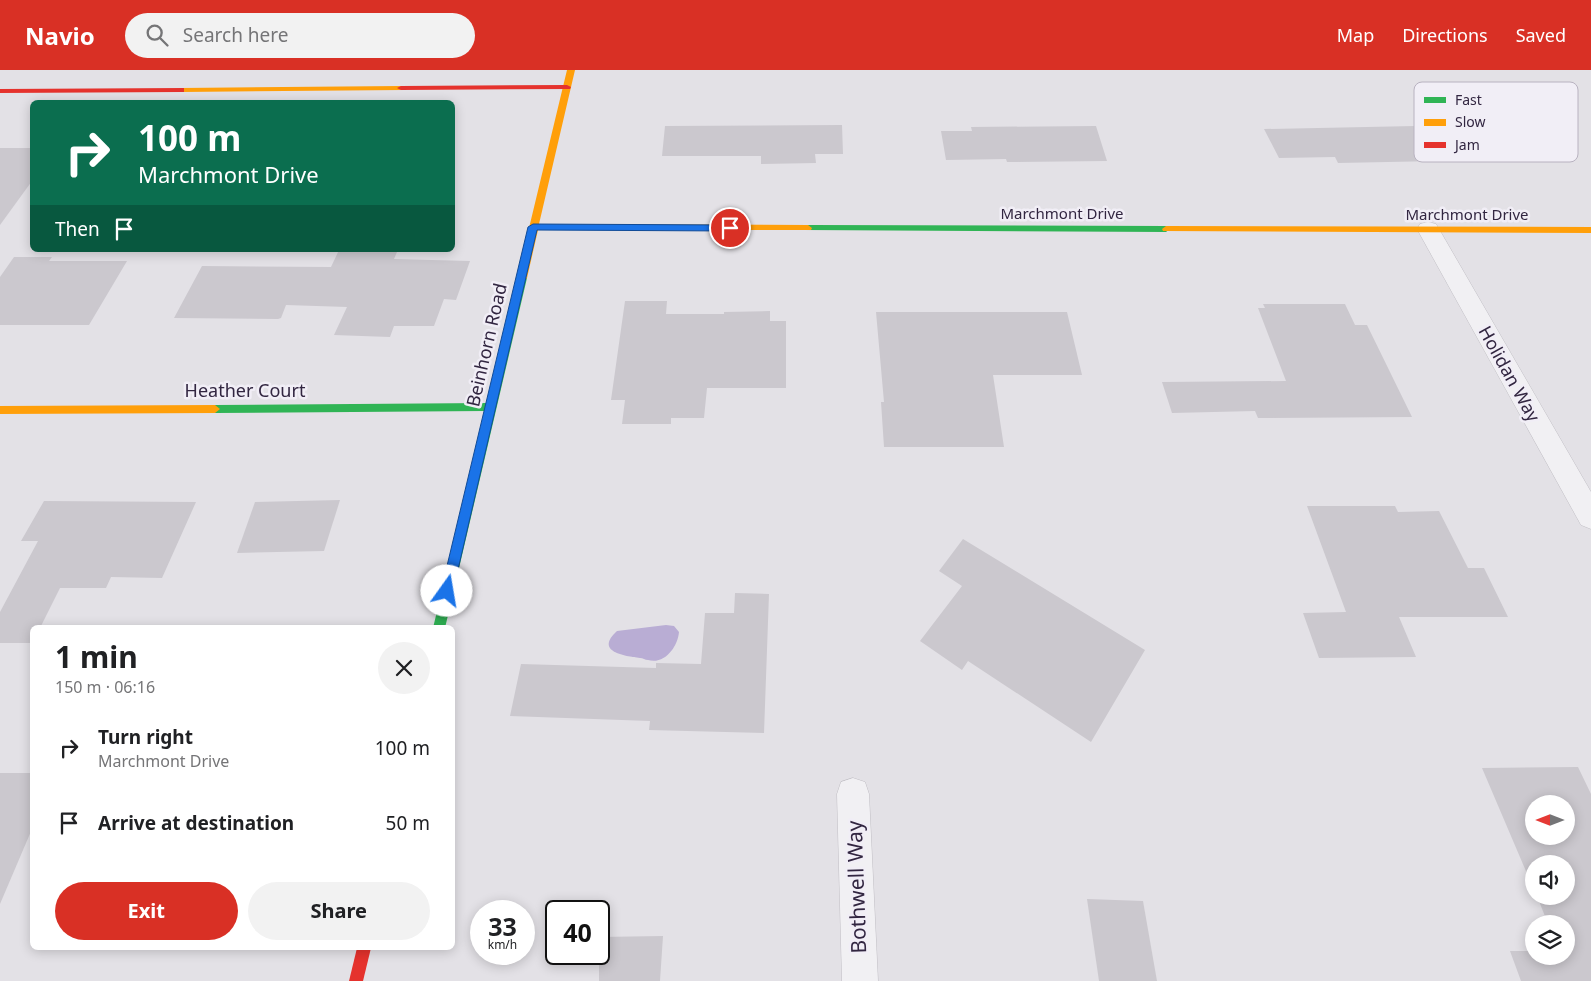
<!DOCTYPE html>
<html lang="en">
<head>
<meta charset="utf-8">
<style>
	body { margin:0; font-family:"Noto Sans",sans-serif; background:#f2f2f2; color:#202124; height:100vh; display:flex; flex-direction:column; font-size:19px; white-space:nowrap }
	* { box-sizing:border-box; margin:0 }
	p { font-size:16px; color:#757577 }
	.icon { flex:none; width:28px; height:28px; fill:none; stroke:currentColor; stroke-width:2; stroke-linecap:round; stroke-linejoin:round }
	.map { position:relative; flex:1; overflow:hidden }
	.sheet { position:absolute; left:30px; top:555px; width:425px; height:325px; display:flex; flex-direction:column; background:#fff; border-radius:8px; box-shadow:0 2px 12px #0003 }
	.sheet>* { flex:none }
	.guide { position:absolute; left:30px; top:30px; width:425px; height:152px; border-radius:8px; box-shadow:0 2px 12px #0003; background:#0b6e4f; color:#fff; overflow:hidden }
	.needle { width:32px; rotate:270deg }
	.tools { position:absolute; left:1525px; top:725px; display:grid; gap:10px }
	.tools a { display:grid; place-items:center; width:50px; height:50px; border-radius:50%; background:#fff; box-shadow:0 2px 12px #0003; font-size:25px }
	.speed { position:absolute; left:470px; top:830px; display:flex; gap:10px; font-size:25px; font-weight:700; text-align:center }
	.speed>* { display:grid; place-content:center; width:65px; height:65px; border-radius:50%; background:#fff; box-shadow:0 2px 12px #0003; line-height:1 }
	.speed small { font-size:12px; font-weight:400 }
	.speed .limit { border:2px solid #111; border-radius:8px; background:#fff; color:#111 }
	.pin { position:absolute; display:grid; place-items:center; width:42px; height:42px; color:#fff; margin:-21px; border:2px solid #fff; border-radius:50%; box-shadow:0 1px 5px #0007 }
	.me { position:absolute; width:55px; margin:-28px; rotate:13deg; stroke-linejoin:round; filter:drop-shadow(0 0 4px #0008) }
	.turn { display:flex; align-items:center; gap:18px; height:105px; padding:0 25px; font-size:22px }
	.turn .icon { width:65px; height:65px; stroke-width:2.5 }
	.turn b { display:block; font-size:35px; line-height:42px }
	.then { display:flex; align-items:center; height:48px; padding:0 25px; background:#0003; gap:10px; font-size:19px }
	.round { display:grid; place-items:center; flex:none; width:52px; height:52px; border-radius:26px; background:#f2f2f2 }
	.summary { display:flex; align-items:center; justify-content:space-between; height:85px; padding:0 25px }
	h1 { font-size:30px; font-weight:700; line-height:38px }
	.button { display:flex; gap:10px; margin-top:auto; padding:10px 25px }
	.button a { flex:1; height:58px; border-radius:30px; background:#d93025; color:#fff; font-size:20px; font-weight:700; line-height:58px; text-align:center }
	.button a+a { background:#f2f2f2; color:#202124 }
	ul { padding:0; list-style:none }
	li { display:flex; align-items:center; gap:15px; height:75px; padding:0 25px }
	li div { flex:1 }
	li b { display:block; font-size:19px }
	li em { font-style:normal }
	header { display:flex; align-items:center; gap:30px; box-sizing:border-box; height:70px; padding:0 25px; background:#d93025; color:#fff }
	header strong { font-size:24px }
	nav { display:flex; gap:28px; margin-inline-start:auto; font-size:18px }
	.search { width:350px; height:45px; background:#f2f2f2; display:flex; align-items:center; gap:12px; box-sizing:border-box; padding:0 18px; border-radius:28px; color:#757577; font-size:19px }
	.map>svg:first-child { display:block }
	.water { fill:#b9add4 }
	.building { fill:#cbc8ce; fill-rule:evenodd }
	.lines { fill:none; stroke-linecap:round; stroke-linejoin:round }
	.street-casing { stroke:#c0bec4; stroke-width:1 }
	.street { fill:#f1f0f3; fill-rule:evenodd }
	.fast { fill:#30b455; fill-rule:evenodd }
	.slow { fill:#ff9f0a; fill-rule:evenodd }
	.jam { fill:#e5322d; fill-rule:evenodd }
	.route { fill:#1a73e8; stroke:#114b97 }
	.labels { text-anchor:middle; stroke-width:5; stroke-linejoin:round; paint-order:stroke }
	.far-street-label { font-size:15px; fill:#322641; stroke:#f1eef6 }
	.street-label { font-size:18px; fill:#322641; stroke:#f1eef6 }
	.near-street-label { font-size:21px; fill:#322641; stroke:#f1eef6 }
	.key { fill:#f1eef6; stroke:#b8b2c0; stroke-width:1 }
	.key-label { font-size:14px; fill:#322641 }
</style>
</head>
<body>
<header>
<strong>Navio</strong>
<div class="search"><svg class="icon" aria-label="search" viewBox="0 0 24 24"><circle cx="10" cy="10" r="6"/><path d="M15 15l6 6"/></svg>Search here</div>
<nav><a>Map</a><a>Directions</a><a>Saved</a></nav>
</header>
<div class="map">
<svg width="1591" height="911" viewBox="0 0 1591 911">
	<rect width="100%" height="100%" fill="#e3e1e6"/>
	<path class="water" d="M666 555 674 556 679 562C678 576 665 595 648 590 645 590 643 588 640 588 625 586 594 582 617 561Z"/>
	<g class="building">
		<polygon points="842,55 843,84 815,84 816,93 761,94 761,86 662,86 665,56"/>
		<polygon points="1096,56 1107,91 1007,92 1006,89 946,90 941,61 972,61 971,57"/>
		<polygon points="1415,56 1438,91 1338,93 1335,87 1279,88 1264,59"/>
		<polygon points="0,78 32,78 32,111 0,155"/>
		<polygon points="339,180 397,182 394,189 470,191 456,230 444,229 434,256 394,256 390,267 334,265 347,237 286,235 281,248 278,249 174,248 202,196 331,197"/>
		<polygon points="14,187 52,187 49,191 127,191 89,255 0,255 0,207"/>
		<polygon points="625,231 667,231 666,244 724,244 724,242 770,241 770,251 786,251 786,318 707,318 704,348 671,348 671,354 622,354 625,330 611,330"/>
		<polygon points="1263,234 1345,234 1355,255 1367,255 1412,347 1258,348 1255,341 1172,343 1162,312 1286,311 1258,238 1265,238"/>
		<polygon points="876,242 1067,242 1082,305 993,305 1004,377 884,377 881,332 884,332"/>
		<polygon points="340,430 324,481 237,483 255,432"/>
		<polygon points="44,431 196,432 162,508 111,507 106,518 60,518 40,558 32,558 32,573 0,573 0,542 38,471 21,471"/>
		<polygon points="1307,436 1395,436 1398,442 1439,441 1468,498 1484,498 1508,547 1399,547 1416,587 1319,588 1303,543 1346,542"/>
		<polygon points="963,469 1145,580 1091,672 968,591 962,600 920,571 962,516 939,501"/>
		<polygon points="735,523 769,524 764,663 649,660 650,651 510,646 521,594 656,598 656,593 701,594 705,543 734,543"/>
		<path d="M1578 697 1591 724V911H1521L1510 881H1534V886H1566V854H1548L1537 826H1566V794H1534V820L1482 698ZM1534 734H1566V766H1534Z"/>
		<polygon points="0,703 32,703 32,759 0,834"/>
		<polygon points="1087,829 1143,831 1157,911 1099,911"/>
		<polygon points="663,866 660,911 599,911 599,867"/>
	</g>
	<g class="lines">
		<g class="street-casing">
			<g id="street">
				<polygon points="1428,152 1436,154 1439,159 1591,422 1591,459 1581,455 1417,159 1420,154"/>
				<polygon points="853,708 865,712 869,724 878,911 842,911 837,724 841,712"/>
			</g>
		</g>
		<use href="#street" class="street"/>
		<g class="fast">
			<polygon points="808,155 1166,156 1170,159 1166,162 805,160 804,158"/>
			<polygon points="522,205 527,208 445,558 433,558 485,341 215,343 210,339 215,335 487,333 517,208"/>
		</g>
		<g class="slow">
			<polygon points="567,0 575,0 539,154 808,155 812,158 811,160 538,160 527,208 525,210 519,210 517,208"/>
			<polygon points="401,16 405,18 404,20 181,22 177,20 181,18"/>
			<polygon points="1166,156 1591,157 1591,163 1163,161 1162,159"/>
			<polygon points="215,335 220,339 215,343 0,344 0,336"/>
		</g>
		<g class="jam">
			<polygon points="567,15 571,17 570,19 401,20 397,18 401,16"/>
			<polygon points="184,18 184,22 181,22 0,23 0,19"/>
			<polygon points="357,878 371,878 363,911 349,911"/>
		</g>
	</g>
	<polygon class="route" points="533,154 730,155 735,158 730,161 537,160 453,521 452,524 447,526 443,524 441,521 528,157"/>
	<g class="labels">
		<g class="far-street-label">
			<text x="1062" y="149">Marchmont Drive</text>
			<text x="1467" y="150">Marchmont Drive</text>
		</g>
		<g class="street-label">
			<text transform="translate(487 275) rotate(-77)" y="6">Beinhorn Road</text>
			<text transform="translate(1509 304) rotate(61)" y="6">Holidan Way</text>
			<text x="245" y="327">Heather Court</text>
		</g>
		<g class="near-street-label">
			<text transform="translate(857 817) rotate(-92)" y="7">Bothwell Way</text>
		</g>
	</g>
	<rect x="1414" y="12" width="164" height="80" rx="8" class="key"/>
	<rect x="1424" y="27" width="22" height="6" fill="#30b455"/>
	<rect x="1424" y="49" width="22" height="7" fill="#ff9f0a"/>
	<rect x="1424" y="72" width="22" height="6" fill="#e5322d"/>
	<g class="key-label">
		<text x="1455" y="35">Fast</text>
		<text x="1455" y="57">Slow</text>
		<text x="1455" y="80">Jam</text>
	</g>
</svg>
<div class="tools">
<a><svg class="needle" viewBox="-14 -14 28 28"><path d="M0-13l5 13h-10z" fill="#e53935"/><path d="M0 13l5-13h-10z" fill="#757577"/></svg></a>
<a><svg class="icon" aria-label="sound" viewBox="0 0 24 24"><path d="M4 9h4l5-4v14l-5-4H4zM17 9q2 3 0 6"/></svg></a>
<a><svg class="icon" aria-label="layers" viewBox="0 0 24 24"><path d="M12 4l9 5-9 5-9-5zM3 14l9 5 9-5"/></svg></a>
</div>
<div class="speed"><div>33<small>km/h</small></div><div class="limit">40</div></div>
<div class="pin" style="left:730px;top:158px;background:#d93025"><svg class="icon" aria-label="arrive" viewBox="0 0 24 24"><path d="M6 21V4h12l-3 4 3 4H6"/></svg></div>
<svg class="me" style="left:447px;top:521px" viewBox="-20 -20 40 40"><circle r="19" fill="#fff"/><path d="M0-13L10 11 0 6-10 11z" fill="#1a73e8"/></svg>
<div class="guide">
<div class="turn"><svg class="icon" aria-label="right" viewBox="0 0 24 24"><path d="M7 20v-9h11M14 6l5 5-5 5"/></svg><div><b>100 m</b>Marchmont Drive</div></div>
<div class="then">Then<svg class="icon" aria-label="arrive" viewBox="0 0 24 24"><path d="M6 21V4h12l-3 4 3 4H6"/></svg></div>
</div>
<section class="sheet">
<div class="summary"><div><h1>1 min</h1><p>150 m · 06:16</p></div><a class="round"><svg class="icon" aria-label="close" viewBox="0 0 24 24"><path d="M6 6l12 12M18 6L6 18"/></svg></a></div>
<ul>
<li><svg class="icon" aria-label="right" viewBox="0 0 24 24"><path d="M7 20v-9h11M14 6l5 5-5 5"/></svg><div><b>Turn right</b><p>Marchmont Drive</p></div><em>100 m</em></li>
<li><svg class="icon" aria-label="arrive" viewBox="0 0 24 24"><path d="M6 21V4h12l-3 4 3 4H6"/></svg><div><b>Arrive at destination</b></div><em>50 m</em></li>
</ul>
<div class="button"><a>Exit</a><a>Share</a></div>
</section>
</div>
</body>
</html>
